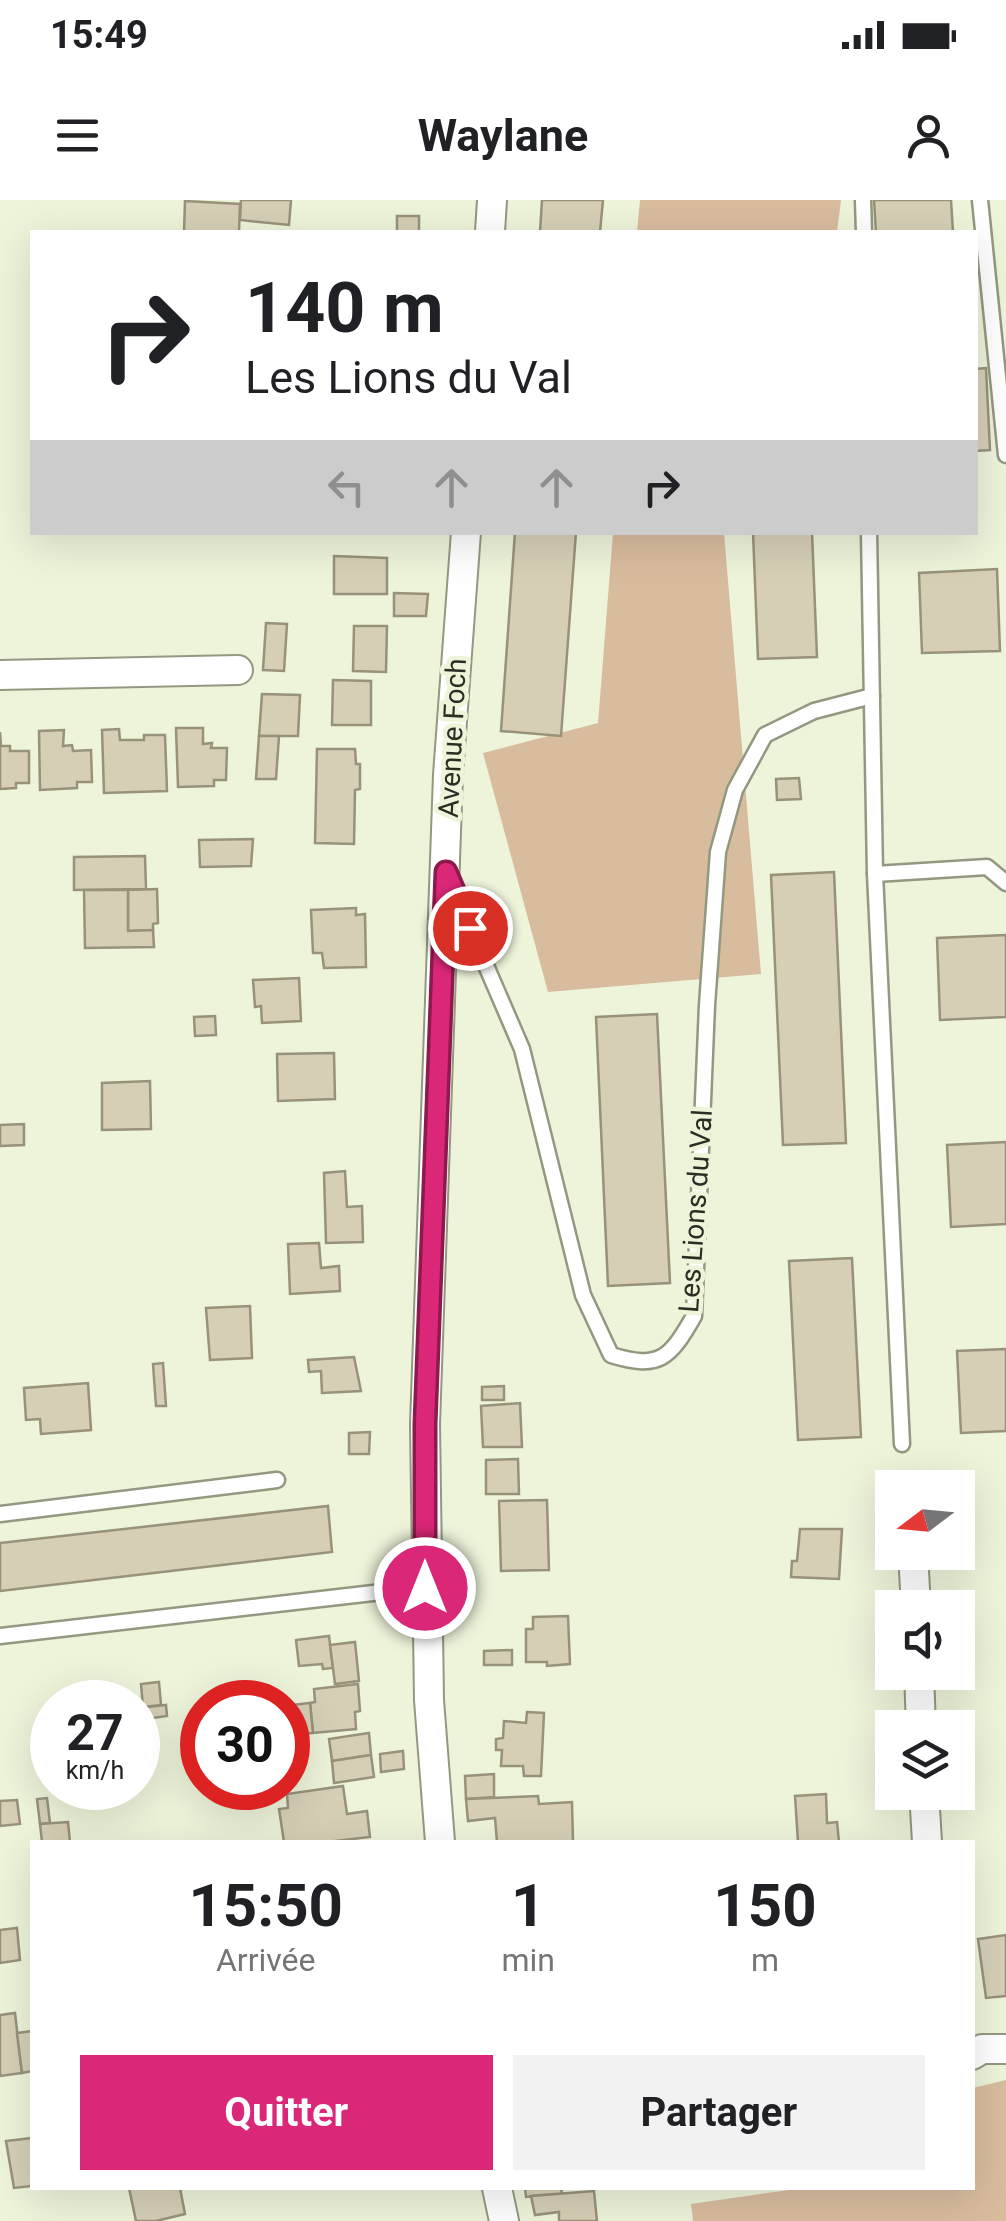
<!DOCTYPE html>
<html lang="fr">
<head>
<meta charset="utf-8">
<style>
	body { margin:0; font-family:Roboto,sans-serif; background:#f2f2f2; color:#202124; height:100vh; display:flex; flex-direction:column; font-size:38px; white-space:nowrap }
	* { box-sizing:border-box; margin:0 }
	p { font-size:32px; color:#757577 }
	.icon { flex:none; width:55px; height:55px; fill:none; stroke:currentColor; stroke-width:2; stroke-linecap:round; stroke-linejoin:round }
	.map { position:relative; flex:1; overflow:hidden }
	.panel { position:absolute; left:30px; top:1640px; width:945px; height:350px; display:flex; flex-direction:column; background:#fff; border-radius:0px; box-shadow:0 10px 40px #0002 }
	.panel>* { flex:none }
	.guide { position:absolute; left:30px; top:30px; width:948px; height:305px; border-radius:0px; box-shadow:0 10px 40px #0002; background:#fff; color:#202124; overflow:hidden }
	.needle { width:65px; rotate:254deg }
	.controls { position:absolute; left:875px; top:1270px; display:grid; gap:20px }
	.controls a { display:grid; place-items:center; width:100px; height:100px; border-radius:0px; background:#fff; box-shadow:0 10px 40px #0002; font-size:50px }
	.speed { position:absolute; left:30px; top:1480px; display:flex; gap:20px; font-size:50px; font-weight:700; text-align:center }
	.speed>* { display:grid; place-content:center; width:130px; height:130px; border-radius:50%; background:#fff; box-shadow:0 10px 40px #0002; line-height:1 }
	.speed small { font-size:25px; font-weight:400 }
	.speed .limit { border:15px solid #d22; background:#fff; color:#111 }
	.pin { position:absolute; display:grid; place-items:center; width:85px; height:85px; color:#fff; margin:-42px; border:5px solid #fff; border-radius:50%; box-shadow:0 2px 10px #0007 }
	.me { position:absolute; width:110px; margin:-55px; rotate:0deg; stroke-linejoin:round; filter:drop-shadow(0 0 8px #0008) }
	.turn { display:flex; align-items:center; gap:35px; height:210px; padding:0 50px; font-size:45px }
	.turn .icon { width:130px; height:130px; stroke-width:2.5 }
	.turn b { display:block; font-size:70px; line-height:85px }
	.lanes { display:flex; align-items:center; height:95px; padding:0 50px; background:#0003; justify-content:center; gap:50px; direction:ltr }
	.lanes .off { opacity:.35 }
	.eta { display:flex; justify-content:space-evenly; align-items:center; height:170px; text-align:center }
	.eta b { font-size:60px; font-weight:700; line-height:70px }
	.action { display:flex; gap:20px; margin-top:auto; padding:20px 50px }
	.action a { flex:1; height:115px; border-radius:0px; background:#db2777; color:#fff; font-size:40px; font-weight:700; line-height:115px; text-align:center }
	.action a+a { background:#f2f2f2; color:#202124 }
	.status { display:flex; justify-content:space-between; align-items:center; height:70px; padding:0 50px; background:#fff; direction:ltr }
	.status svg { height:28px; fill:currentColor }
	header { display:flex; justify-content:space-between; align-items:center; height:130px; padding:0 50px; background:#fff; font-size:45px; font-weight:700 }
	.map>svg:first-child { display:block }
	.green { fill:#d8bc9e }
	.building { fill:#d6cfb6; stroke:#98927a; stroke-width:2.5 }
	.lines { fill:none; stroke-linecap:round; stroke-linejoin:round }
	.service-casing { stroke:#939981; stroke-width:19 }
	.minor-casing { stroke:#939981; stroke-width:32 }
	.service { stroke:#fff; stroke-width:14 }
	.minor { stroke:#fff; stroke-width:28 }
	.route-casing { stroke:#8e194d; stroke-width:25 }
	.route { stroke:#db2777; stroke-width:18 }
	.labels { text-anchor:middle; stroke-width:9; stroke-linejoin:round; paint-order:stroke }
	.street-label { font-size:28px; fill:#2b2d24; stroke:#edf4da }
</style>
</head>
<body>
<div class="status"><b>15:49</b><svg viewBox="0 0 49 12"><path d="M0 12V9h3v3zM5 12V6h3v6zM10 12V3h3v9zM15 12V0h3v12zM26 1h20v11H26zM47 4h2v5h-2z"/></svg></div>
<header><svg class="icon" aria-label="menu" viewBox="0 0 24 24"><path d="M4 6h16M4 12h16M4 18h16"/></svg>Waylane<svg class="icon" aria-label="person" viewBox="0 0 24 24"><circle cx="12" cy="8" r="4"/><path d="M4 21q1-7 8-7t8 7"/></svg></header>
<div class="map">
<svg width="1006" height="2021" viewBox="0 0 1006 2021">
	<rect width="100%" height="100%" fill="#edf4da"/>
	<g class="green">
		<polygon points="640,0 841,0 837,32 637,32"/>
		<polygon points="613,333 724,333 761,774 548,792 483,553 598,523"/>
		<polygon points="1006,1880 1006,2021 693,2021 691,2004 803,1988 972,1988 973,1888"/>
	</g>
	<g class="building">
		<polygon points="241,0 291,0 289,25 240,20"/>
		<polygon points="542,0 603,0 600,32 540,32"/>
		<polygon points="874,0 951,0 953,32 876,32"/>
		<polygon points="185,1 240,4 239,32 184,32"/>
		<rect x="397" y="16" width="22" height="16"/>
		<polygon points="986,168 990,250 975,251 975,169"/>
		<polygon points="515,332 576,332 561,536 501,531"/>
		<polygon points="753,332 812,332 817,457 758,459"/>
		<polygon points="334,356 387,358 387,394 334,394"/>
		<polygon points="997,369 1000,451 922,453 919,373"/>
		<polygon points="394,393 428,394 426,416 394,416"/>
		<polygon points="266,423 287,424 284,471 263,470"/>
		<polygon points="354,426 387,426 386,472 353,471"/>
		<polygon points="333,480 371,481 371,525 332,525"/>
		<polygon points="262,494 300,495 298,536 259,536"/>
		<polygon points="176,528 203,528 203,544 212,543 211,548 227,548 226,580 214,580 214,586 178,587"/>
		<polygon points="119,529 120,540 144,540 144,535 165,535 167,591 104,593 102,530"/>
		<polygon points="64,530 63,546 72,545 73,551 91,550 92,582 77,582 77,588 40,590 39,531"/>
		<polygon points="0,532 1,546 10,546 10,551 29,551 29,583 16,583 16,588 0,589"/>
		<polygon points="259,536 279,536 276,579 256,579"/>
		<polygon points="317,549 355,549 356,564 360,564 360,589 355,590 354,644 315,643"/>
		<polygon points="799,578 801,599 777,600 776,579"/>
		<polygon points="253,639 251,666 200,667 199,640"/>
		<polygon points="145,656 146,689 74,690 74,657"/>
		<polygon points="834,672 846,943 783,945 771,675"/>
		<polygon points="157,689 158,723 153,724 153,730 128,731 128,690"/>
		<polygon points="84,690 128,690 128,731 153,730 154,747 85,748"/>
		<polygon points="356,708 356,715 365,714 366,767 324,768 322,753 313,753 311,710"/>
		<polygon points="1006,735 1006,817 940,820 937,738"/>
		<polygon points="299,778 301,821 262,823 261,806 255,807 253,780"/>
		<polygon points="657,814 670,1083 608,1086 596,817"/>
		<polygon points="215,816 216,835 195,836 194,817"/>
		<polygon points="334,853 335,899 278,901 277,854"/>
		<polygon points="150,881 151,929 102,930 102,883"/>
		<polygon points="24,924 24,945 0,946 0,925"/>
		<polygon points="1006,942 1006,1024 951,1027 947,945"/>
		<polygon points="345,971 347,1007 362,1006 363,1042 326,1043 324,973"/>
		<polygon points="319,1043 321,1068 339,1066 340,1091 290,1094 288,1044"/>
		<polygon points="852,1058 861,1237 798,1240 789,1061"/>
		<polygon points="250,1106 252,1158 210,1160 206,1108"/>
		<polygon points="1006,1149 1006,1231 961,1233 957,1151"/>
		<polygon points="354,1157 361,1191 322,1193 321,1171 309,1172 308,1160"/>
		<polygon points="163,1163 166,1206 156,1206 153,1164"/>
		<polygon points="88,1183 91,1230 41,1234 40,1219 26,1220 24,1188"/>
		<polygon points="504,1186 504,1200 482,1200 482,1187"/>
		<polygon points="520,1203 522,1247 483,1247 481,1206"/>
		<polygon points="370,1232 369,1254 349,1254 349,1233"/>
		<polygon points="518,1259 519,1294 486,1294 486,1260"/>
		<polygon points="547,1300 549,1370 501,1371 499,1301"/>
		<polygon points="328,1306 332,1352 0,1391 0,1343"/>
		<polygon points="800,1329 842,1329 839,1379 791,1377 792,1361 797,1361"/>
		<polygon points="568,1416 570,1464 547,1466 547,1462 526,1462 526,1429 533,1429 533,1417"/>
		<polygon points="329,1436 333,1468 323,1469 322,1464 299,1466 296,1440"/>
		<polygon points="355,1442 359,1481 335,1484 330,1445"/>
		<polygon points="512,1450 512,1465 484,1465 484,1451"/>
		<polygon points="159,1482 161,1505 143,1507 141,1484"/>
		<polygon points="358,1484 360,1511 355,1512 356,1529 313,1533 310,1503 315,1502 314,1489"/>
		<polygon points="310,1503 313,1533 295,1535 292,1505"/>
		<polygon points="166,1505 167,1516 138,1520 138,1508"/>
		<polygon points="527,1512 544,1513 541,1576 524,1576 523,1566 501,1566 502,1550 496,1550 496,1539 503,1538 504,1521 526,1523"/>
		<polygon points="369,1533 371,1555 332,1561 329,1539"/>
		<polygon points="403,1551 404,1569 381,1572 380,1554"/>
		<polygon points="371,1555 374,1577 334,1583 332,1561"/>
		<polygon points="494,1574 494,1597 466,1599 465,1576"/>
		<polygon points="892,1575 892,1592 912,1592 913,1605 882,1607 880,1576"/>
		<polygon points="343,1586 347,1614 367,1611 370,1637 327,1642 284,1642 279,1609 288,1608 287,1594"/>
		<polygon points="826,1594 827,1623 837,1622 839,1642 798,1642 795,1596"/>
		<polygon points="538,1596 539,1604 572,1602 573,1642 497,1642 495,1618 468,1621 466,1599"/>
		<polygon points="47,1598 50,1623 40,1624 37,1599"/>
		<polygon points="17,1600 20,1624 0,1626 0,1601"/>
		<polygon points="68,1622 70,1642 42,1642 40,1624"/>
		<polygon points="17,1728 20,1760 0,1763 0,1730"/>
		<polygon points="1006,1735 1006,1796 986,1798 978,1739"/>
		<polygon points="15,1813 22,1873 0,1876 0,1815"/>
		<polygon points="32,1831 32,1871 22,1873 17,1833"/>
		<polygon points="32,1938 32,1986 14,1988 6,1941"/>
		<polygon points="129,1988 180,1988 185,2014 156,2021 136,2021"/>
		<polygon points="525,1988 561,1988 562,1994 526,1997"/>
		<polygon points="594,1991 597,2021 559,2021 559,2012 535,2015 531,1996"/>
	</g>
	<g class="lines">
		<g class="service-casing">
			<g id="service">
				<polyline points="863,0 864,32"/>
				<polyline points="980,0 1006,255"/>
				<polyline points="869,332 875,674 902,1244"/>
				<polyline points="875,674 987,667 1006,683"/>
				<path d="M450 682 522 849 583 1095 611 1155C660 1170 670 1158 694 1116L707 805 718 652 735 590 765 535 814 511 872 496"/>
				<polyline points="0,1314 277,1280"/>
				<polyline points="0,1436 425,1387"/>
			</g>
		</g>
		<g class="minor-casing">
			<g id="minor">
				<polyline points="490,32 492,0"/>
				<polyline points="0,475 238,470"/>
				<polyline points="913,1352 916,1408"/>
				<polyline points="919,1472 921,1528"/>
				<polyline points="924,1592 927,1642"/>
				<polyline points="440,1642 429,1500 425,1224 448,575 466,332"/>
				<polyline points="972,1855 982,1849 1006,1849"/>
				<polyline points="497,1988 504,2021"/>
			</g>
		</g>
		<use href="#service" class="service"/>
		<use href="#minor" class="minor"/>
	</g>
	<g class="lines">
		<g class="route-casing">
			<polyline id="route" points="425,1388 425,1224 446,672 470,728"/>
		</g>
		<use href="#route" class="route"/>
	</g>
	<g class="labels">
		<g class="street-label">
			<text transform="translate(452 538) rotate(-87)" y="10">Avenue Foch</text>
			<text transform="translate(695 1011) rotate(-86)" y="10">Les Lions du Val</text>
		</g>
	</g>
</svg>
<div class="controls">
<a><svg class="needle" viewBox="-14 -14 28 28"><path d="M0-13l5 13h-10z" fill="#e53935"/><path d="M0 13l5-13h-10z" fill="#757577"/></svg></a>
<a><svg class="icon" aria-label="sound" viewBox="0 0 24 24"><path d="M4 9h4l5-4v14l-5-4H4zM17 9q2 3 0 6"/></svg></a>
<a><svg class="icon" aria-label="layers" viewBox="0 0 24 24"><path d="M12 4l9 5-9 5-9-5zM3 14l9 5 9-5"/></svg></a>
</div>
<div class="speed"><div>27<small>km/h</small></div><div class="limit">30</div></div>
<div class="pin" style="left:470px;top:728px;background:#d93025"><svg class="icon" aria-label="arrive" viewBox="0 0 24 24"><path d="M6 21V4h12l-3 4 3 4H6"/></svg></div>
<svg class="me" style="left:425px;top:1388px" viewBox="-20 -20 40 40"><circle r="17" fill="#db2777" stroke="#fff" stroke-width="3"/><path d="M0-11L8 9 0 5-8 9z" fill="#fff"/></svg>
<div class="guide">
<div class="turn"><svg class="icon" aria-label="right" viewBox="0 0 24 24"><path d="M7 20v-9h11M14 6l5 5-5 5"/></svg><div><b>140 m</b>Les Lions du Val</div></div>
<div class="lanes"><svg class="icon off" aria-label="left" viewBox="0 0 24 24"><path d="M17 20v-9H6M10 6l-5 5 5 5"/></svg><svg class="icon off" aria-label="ahead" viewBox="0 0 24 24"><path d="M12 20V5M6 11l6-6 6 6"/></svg><svg class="icon off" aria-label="ahead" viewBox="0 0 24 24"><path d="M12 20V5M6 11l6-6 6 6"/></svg><svg class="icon" aria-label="right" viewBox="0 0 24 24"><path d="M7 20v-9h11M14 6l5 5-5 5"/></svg></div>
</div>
<section class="panel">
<div class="eta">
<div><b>15:50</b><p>Arrivée</p></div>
<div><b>1</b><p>min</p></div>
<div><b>150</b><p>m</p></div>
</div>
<div class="action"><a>Quitter</a><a>Partager</a></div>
</section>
</div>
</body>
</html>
